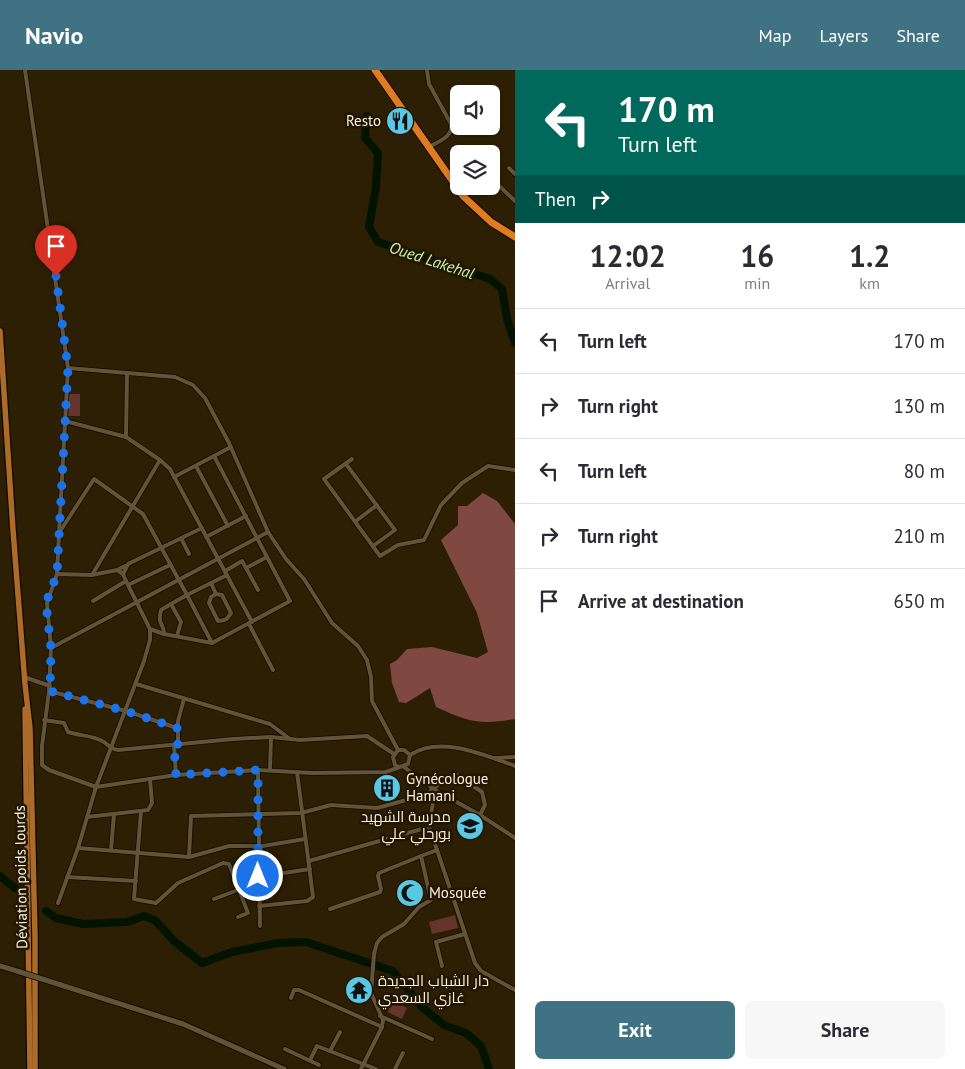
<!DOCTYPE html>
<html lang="en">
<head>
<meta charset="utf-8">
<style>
	body { margin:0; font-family:"PT Sans",Cairo,sans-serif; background:#f7f7f7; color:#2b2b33; height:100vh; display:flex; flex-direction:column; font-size:19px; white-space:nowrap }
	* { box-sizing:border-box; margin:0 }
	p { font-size:16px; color:#7c7c81 }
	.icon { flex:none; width:28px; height:28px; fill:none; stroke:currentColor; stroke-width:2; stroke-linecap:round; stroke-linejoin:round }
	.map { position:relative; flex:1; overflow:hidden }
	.details { display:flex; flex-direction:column; background:#fff; width:450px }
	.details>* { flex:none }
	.top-card { background:#00695c; color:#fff; overflow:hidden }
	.tools { position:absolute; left:450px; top:15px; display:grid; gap:10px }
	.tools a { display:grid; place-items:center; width:50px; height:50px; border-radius:8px; background:#fff; box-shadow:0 1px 4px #0004; font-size:25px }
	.pin { position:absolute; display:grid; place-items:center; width:42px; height:42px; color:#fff; margin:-51px -21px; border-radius:50% 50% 50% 0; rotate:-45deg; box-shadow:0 0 5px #0007 }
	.pin .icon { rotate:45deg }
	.me { position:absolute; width:55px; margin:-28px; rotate:0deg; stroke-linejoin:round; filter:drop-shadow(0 0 4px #0008) }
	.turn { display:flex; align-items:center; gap:18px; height:105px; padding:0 20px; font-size:22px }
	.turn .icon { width:65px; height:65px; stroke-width:2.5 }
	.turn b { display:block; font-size:35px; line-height:42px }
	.then { display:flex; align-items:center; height:48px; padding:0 20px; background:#0003; gap:10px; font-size:19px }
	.eta { display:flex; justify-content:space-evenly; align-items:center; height:85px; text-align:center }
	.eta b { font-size:30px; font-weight:700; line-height:35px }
	.button { display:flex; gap:10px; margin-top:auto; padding:10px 20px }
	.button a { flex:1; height:58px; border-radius:8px; background:#3f7283; color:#fff; font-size:20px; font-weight:700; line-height:58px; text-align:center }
	.button a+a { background:#f7f7f7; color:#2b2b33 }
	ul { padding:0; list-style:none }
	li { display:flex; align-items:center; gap:15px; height:65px; padding:0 20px; border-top:1px solid #e1e1e2 }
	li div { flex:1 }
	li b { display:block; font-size:19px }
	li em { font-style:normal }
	header { display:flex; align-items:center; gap:30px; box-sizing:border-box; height:70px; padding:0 25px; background:#3f7283; color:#fff }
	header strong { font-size:24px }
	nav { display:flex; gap:28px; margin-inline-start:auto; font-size:18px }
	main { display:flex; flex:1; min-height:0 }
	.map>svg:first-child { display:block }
	.green { fill:#65342d }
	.forest { fill:#7f4941 }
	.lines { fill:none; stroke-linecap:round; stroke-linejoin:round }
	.river { stroke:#021400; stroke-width:8 }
	.street-casing { stroke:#130900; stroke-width:5.5 }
	.secondary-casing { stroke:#130900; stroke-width:7 }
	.primary-casing { stroke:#130900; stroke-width:8 }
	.highway-casing { stroke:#130900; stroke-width:9 }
	.street { stroke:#635437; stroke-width:4 }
	.secondary { stroke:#635437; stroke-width:5 }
	.primary { stroke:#ad6b2a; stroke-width:5.5 }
	.highway { stroke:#df7b22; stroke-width:7 }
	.secondary-bridge-casing { stroke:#130900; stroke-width:7; stroke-linecap:butt }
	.secondary-bridge { stroke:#635437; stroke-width:5 }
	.route { stroke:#1a73e8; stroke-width:9; stroke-dasharray:0 16.2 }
	.labels { text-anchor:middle; stroke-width:5; stroke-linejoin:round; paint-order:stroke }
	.poi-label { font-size:15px; fill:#f9f0df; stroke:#231600; text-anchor:start }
	.street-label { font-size:15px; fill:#f9f0df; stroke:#231600 }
	.water-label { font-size:16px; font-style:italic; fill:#c4f4ae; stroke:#231600 }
</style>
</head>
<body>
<header>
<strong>Navio</strong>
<nav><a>Map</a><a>Layers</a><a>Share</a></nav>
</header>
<main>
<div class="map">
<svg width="515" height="999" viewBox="0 0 515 999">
	<rect width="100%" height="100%" fill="#2d1f03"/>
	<g class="green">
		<rect x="67" y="324" width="13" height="22"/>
		<polygon points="455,845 458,858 432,864 429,852"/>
		<polygon points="385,927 407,938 402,949 379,938"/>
	</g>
	<path class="forest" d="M483 423 497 431 515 454V649C479 655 469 652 436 637L430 618 406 633 399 632 392 613 390 594 397 590 407 579 432 577 477 588 488 582 477 543 441 470 458 455V436H467Z"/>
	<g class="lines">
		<g class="river">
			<polyline points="367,46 365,68 378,83 376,117 369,157 378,172 490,209 502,219 507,249 515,273"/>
			<polyline points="0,806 15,818"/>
			<polyline points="46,841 56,848 83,854 127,852 144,846 155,850 174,871 202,893 232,882 278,873 306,872 393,901 423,938 444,955 466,963 481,976 489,999"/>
		</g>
		<g class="street-casing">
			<g id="street">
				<polyline points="25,0 68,298 175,307 193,315 205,328 229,373 268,462 286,489 304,509 332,553 358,576 367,590 371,607 372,631 398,680"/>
				<path d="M427 0 429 14 451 54C453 67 439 71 429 77"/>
				<polyline points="509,98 515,104"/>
				<polyline points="491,108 515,131"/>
				<polyline points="65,351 126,367 160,390"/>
				<polyline points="126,367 127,303"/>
				<polyline points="214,386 231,377"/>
				<polyline points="352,389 324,409 380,486 398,475 424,470 441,435 462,413 488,396 515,400"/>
				<polyline points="346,394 395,460 373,476"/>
				<polyline points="196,396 228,456"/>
				<polyline points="174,407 214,386 290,531 212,573"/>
				<polyline points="356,451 377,435"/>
				<polyline points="268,462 51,578 49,621 42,676 42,695 49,700 96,717 176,705 258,700 312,703 386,702 408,694 410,685 404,680 398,680 393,687 395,695 399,697"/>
				<polyline points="59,463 68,298"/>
				<polyline points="206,467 246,446"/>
				<polyline points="181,468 189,484"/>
				<polyline points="225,501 242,491 246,498"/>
				<polyline points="57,504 59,463 94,409 143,444 187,525 171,534"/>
				<polyline points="123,504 128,494 202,458"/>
				<polyline points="92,505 117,500 125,496"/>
				<polyline points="126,511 150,559 164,564 212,573 187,525 227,505"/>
				<path d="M211 513 216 524 222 525 231 543C226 550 227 550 218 551L209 533 211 527 216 524"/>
				<polyline points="128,515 170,495"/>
				<polyline points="258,520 246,498 267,487"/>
				<polyline points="93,531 126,511 123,504 117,500"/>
				<polyline points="249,554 273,600"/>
				<path d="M164 564C164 552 157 556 161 540L171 534 181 552 177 566"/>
				<polyline points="51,578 47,533 57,504 92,505 160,390 170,399 252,552"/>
				<polyline points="24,607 50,616"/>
				<polyline points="136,614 270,654 290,669"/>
				<polyline points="49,621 126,641 177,658"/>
				<path d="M44 650 64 653 68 662C80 666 93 665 104 672 109 676 111 679 118 680L233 669 271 667 300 670 367 666 394 684"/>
				<polyline points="178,674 178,651 184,629"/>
				<polyline points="174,675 176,705"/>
				<path d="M410 685C440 665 485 685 515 696"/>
				<polyline points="495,688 515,687"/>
				<polyline points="404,697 435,720"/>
				<polyline points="258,700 260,856"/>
				<polyline points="270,700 271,667"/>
				<polyline points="141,741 134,829 156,833 178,813 223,793 229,794 248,843 238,847"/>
				<polyline points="87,747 148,740 152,733 150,709"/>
				<polyline points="78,778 189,787 229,776 263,776 305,769"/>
				<polyline points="111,780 114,744"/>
				<polyline points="437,780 429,757 435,720 480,745 515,768"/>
				<polyline points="189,787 191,746 301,743 331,735 377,738 425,725 454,703 482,722 485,735 480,745"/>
				<polyline points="309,791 429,757"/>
				<polyline points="67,807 136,811"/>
				<polyline points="258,807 310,799"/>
				<polyline points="234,811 258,811"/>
				<polyline points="214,829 238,820"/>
				<polyline points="58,833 78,778 96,717 144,591 150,570 150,559"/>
				<polyline points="259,836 307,831 313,827 297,702"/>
				<polyline points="330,839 380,822 381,819 378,806 379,803 421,786"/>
				<polyline points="442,896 436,872 465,864"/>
				<polyline points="291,928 294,920 299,920 382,957"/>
				<polyline points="380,946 432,969"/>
				<polyline points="285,979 319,995"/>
				<polyline points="330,981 340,962"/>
				<polyline points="310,990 317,976 376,999"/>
				<polyline points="361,999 382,957 383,950 371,923 374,884 377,873 382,867 404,854 419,837 431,830 421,786 437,780 475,893 481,901 515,920"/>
				<polyline points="395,999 403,983"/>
			</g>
		</g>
		<g class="secondary-casing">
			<g id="secondary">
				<polyline points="0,896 20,902"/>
				<polyline points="39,908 183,954 284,999"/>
			</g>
		</g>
		<g class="primary-casing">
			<g id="primary">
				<polyline points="0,261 13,460 25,614 30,658 35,866 35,999"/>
				<polyline points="25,639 30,999"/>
			</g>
		</g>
		<g class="highway-casing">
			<polyline id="highway" points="375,0 463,126 491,152 515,167"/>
		</g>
		<use href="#street" class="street"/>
		<use href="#secondary" class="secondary"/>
		<use href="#primary" class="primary"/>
		<use href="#highway" class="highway"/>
		<g class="secondary-bridge-casing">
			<polyline id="secondary-bridge" points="20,902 39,908"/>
		</g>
		<use href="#secondary-bridge" class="secondary-bridge"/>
	</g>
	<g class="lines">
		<polyline class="route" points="56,206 68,298 57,504 46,533 51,578 50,621 126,641 177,658 178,674 174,675 176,705 258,700 258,806"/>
	</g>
	<defs>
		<g id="restaurant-disc" transform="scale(1.4375)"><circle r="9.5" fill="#58c8e4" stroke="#231600"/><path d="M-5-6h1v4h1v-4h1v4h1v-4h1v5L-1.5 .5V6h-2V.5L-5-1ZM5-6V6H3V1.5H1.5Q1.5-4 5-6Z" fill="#111"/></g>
		<g id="building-disc" transform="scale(1.4375)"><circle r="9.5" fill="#58c8e4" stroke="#231600"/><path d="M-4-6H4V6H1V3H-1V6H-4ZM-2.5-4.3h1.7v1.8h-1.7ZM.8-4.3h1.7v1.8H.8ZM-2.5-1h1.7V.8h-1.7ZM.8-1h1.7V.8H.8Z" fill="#111"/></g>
		<g id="school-disc" transform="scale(1.4375)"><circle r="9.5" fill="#58c8e4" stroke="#231600"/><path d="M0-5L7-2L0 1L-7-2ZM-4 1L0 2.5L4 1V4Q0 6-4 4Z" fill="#111"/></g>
		<g id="mosque-disc" transform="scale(1.4375)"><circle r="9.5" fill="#58c8e4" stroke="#231600"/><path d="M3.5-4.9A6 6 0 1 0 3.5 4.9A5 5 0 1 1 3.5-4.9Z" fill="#111"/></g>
		<g id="temple-disc" transform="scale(1.4375)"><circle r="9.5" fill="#58c8e4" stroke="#231600"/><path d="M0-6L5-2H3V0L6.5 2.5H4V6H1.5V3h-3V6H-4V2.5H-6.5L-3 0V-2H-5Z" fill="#111"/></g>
	</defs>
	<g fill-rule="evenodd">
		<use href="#restaurant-disc" x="400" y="51"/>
		<use href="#building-disc" x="387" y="718"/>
		<use href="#school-disc" x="470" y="756"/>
		<use href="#mosque-disc" x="410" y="823"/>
		<use href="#temple-disc" x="359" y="920"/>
	</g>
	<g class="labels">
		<g class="poi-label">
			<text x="381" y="56" text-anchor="end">Resto</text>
			<text x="406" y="714">Gynécologue<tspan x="406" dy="17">Hamani</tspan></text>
			<text x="451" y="752" text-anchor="end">مدرسة الشهيد<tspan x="451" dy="17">بورحلي علي</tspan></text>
			<text x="429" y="828">Mosquée</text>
			<text x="378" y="916">دار الشباب الجديدة<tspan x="378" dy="17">غازي السعدي</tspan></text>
		</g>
		<g class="street-label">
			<text transform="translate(21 807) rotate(-91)" y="5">Déviation poids lourds</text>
		</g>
		<g class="water-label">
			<text transform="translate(432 190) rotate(18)" y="6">Oued Lakehal</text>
		</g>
	</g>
</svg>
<div class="tools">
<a><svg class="icon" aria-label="sound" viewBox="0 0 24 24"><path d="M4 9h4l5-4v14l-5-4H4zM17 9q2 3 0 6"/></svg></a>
<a><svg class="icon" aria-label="layers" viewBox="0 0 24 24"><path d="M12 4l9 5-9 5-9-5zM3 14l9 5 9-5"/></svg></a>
</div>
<div class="pin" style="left:56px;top:206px;background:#d93025"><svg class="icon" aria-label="arrive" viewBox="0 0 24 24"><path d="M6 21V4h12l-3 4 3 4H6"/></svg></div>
<svg class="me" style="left:258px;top:806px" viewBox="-20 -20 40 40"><circle r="17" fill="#1a73e8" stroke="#fff" stroke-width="3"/><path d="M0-11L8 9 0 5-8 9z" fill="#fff"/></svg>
</div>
<section class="details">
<div class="top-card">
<div class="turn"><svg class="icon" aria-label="left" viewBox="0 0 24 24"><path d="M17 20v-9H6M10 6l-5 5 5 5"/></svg><div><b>170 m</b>Turn left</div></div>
<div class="then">Then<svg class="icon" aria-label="right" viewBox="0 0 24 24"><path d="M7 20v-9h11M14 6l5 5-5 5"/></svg></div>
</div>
<div class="eta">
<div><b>12:02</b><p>Arrival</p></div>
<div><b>16</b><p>min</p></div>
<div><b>1.2</b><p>km</p></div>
</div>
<ul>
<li><svg class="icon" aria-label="left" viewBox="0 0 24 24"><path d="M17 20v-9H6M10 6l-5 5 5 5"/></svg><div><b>Turn left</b></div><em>170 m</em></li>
<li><svg class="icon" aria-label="right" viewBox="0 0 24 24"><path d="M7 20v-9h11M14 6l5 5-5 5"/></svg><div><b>Turn right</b></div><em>130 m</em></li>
<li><svg class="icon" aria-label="left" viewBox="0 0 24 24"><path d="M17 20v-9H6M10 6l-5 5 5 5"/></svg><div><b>Turn left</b></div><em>80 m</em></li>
<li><svg class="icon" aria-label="right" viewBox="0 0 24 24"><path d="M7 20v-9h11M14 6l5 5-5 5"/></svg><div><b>Turn right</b></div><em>210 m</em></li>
<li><svg class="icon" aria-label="arrive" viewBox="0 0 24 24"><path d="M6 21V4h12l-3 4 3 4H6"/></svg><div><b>Arrive at destination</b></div><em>650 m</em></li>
</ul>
<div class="button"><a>Exit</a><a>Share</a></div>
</section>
</main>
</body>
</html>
